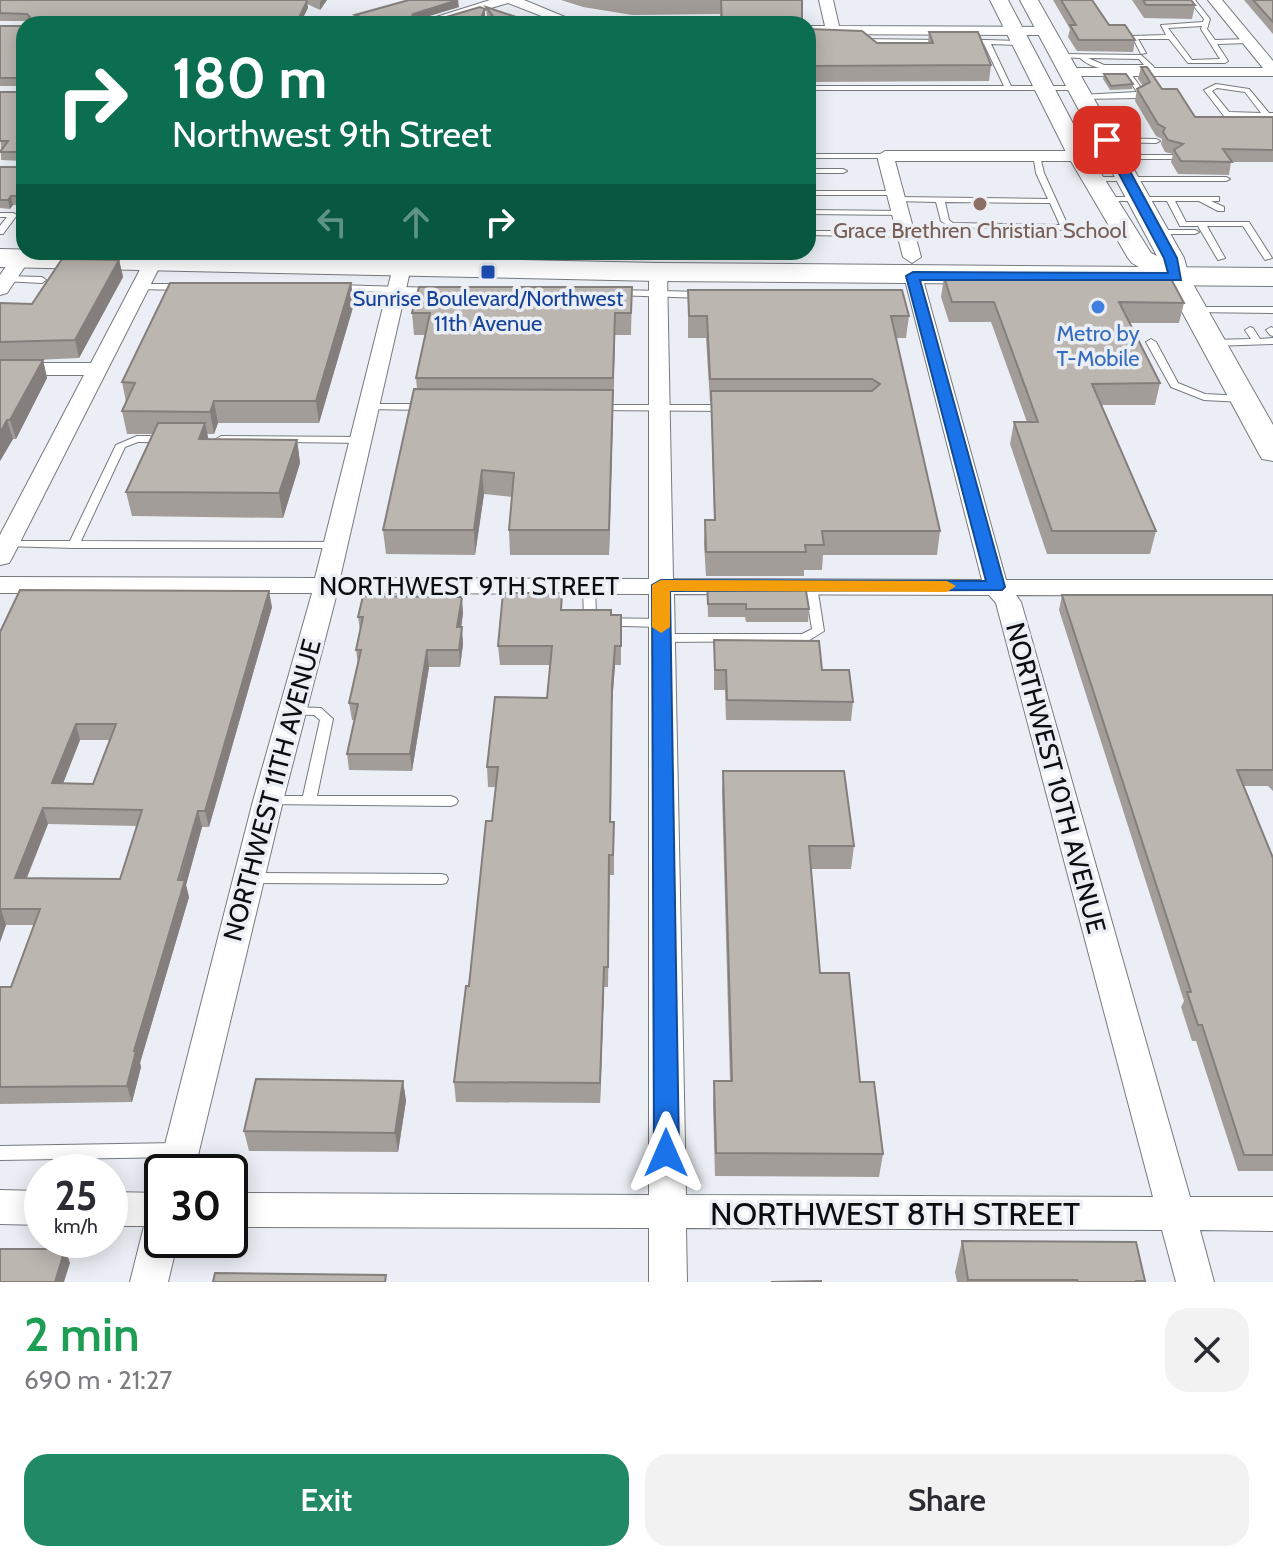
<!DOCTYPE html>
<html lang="en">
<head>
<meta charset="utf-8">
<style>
	body { margin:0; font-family:Cabin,sans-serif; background:#f2f2f3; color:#2b2b33; height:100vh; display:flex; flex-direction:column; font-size:30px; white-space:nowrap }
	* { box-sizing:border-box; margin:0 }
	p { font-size:26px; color:#7c7c81 }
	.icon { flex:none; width:44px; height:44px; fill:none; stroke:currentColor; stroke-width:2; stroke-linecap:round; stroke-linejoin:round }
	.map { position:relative; height:1282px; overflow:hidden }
	.panel { display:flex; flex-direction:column; background:#fff; flex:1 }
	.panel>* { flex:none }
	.hud { position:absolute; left:16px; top:16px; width:800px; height:244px; border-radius:24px; box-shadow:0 4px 20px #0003; background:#0b6e4f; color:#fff; overflow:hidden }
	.speed { position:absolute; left:24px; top:1154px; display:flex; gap:16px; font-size:40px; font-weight:700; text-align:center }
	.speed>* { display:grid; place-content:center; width:104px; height:104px; border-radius:50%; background:#fff; box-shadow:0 4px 20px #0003; line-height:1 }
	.speed small { font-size:20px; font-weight:400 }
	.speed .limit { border:4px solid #111; border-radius:12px; background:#fff; color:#111 }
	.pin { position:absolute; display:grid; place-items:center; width:68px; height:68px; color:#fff; margin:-34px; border-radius:16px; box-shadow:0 4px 12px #0006 }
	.me { position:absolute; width:88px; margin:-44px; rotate:0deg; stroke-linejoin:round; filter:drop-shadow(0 0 6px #0008) }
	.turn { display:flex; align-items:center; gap:28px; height:168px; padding:0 24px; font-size:36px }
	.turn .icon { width:104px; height:104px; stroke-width:2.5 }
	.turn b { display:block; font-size:56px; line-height:68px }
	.lanes { display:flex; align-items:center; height:76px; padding:0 24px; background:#0003; justify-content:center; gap:40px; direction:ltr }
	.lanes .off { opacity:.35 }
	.round { display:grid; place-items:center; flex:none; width:84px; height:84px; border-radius:24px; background:#f2f2f3 }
	.overview { display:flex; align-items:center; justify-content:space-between; height:136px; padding:0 24px }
	h1 { font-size:48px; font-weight:600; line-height:60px; color:#1e9e55 }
	.primary-button { display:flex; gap:16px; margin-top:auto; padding:16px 24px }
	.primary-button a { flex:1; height:92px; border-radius:24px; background:#218965; color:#fff; font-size:32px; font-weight:600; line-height:92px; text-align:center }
	.primary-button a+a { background:#f2f2f3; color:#2b2b33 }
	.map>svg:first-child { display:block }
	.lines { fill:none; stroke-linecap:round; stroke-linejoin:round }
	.lane-casing { stroke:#767a7f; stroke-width:2 }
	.street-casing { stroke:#767a7f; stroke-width:2 }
	.secondary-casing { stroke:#767a7f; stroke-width:2 }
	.primary-casing { stroke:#767a7f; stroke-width:2 }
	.lane { fill:#fff; fill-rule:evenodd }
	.street { fill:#fff; fill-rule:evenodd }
	.secondary { fill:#fff; fill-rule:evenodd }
	.primary { fill:#fff; fill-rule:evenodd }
	.wall { fill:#a29d98; fill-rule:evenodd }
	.shaded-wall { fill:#847f7c }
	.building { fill:#bcb6b1; stroke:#847f7c; stroke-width:2; fill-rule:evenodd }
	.route { fill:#1a73e8; stroke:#114b97; stroke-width:2 }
	.slow { fill:#f59e0b }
	.education-dot { fill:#8d6e63; stroke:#ebeff5; stroke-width:3 }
	.transit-dot { fill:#1a4fb4; stroke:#ebeff5; stroke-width:3 }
	.shop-dot { fill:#3f7fe0; stroke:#ebeff5; stroke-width:3 }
	.labels { text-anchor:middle; stroke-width:7; stroke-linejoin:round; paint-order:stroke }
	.far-education-label { font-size:22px; fill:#785e54; stroke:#ebeff5 }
	.far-transit-label { font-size:22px; fill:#164399; stroke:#ebeff5 }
	.far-shop-label { font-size:22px; fill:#366cbe; stroke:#ebeff5 }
	.street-label { font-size:26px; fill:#0c0d0f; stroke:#ebeff5 }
	.near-street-label { font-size:32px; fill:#0c0d0f; stroke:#ebeff5 }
</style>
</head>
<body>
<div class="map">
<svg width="1273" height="1282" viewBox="0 0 1273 1282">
	<rect width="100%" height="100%" fill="#ebeff5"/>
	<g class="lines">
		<g class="lane-casing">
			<g id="lane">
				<path d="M1189 0H1195L1210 19 1207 29 1215 40 1249 39 1252 41 1249 43 1217 44 1228 61 1225 63H1188L1169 39H1138L1146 53 1141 54 1132 36 1166 35 1161 25 1203 22 1204 19ZM1202 26 1201 29 1220 59 1192 60 1168 28Z"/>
				<polygon points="860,39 941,40 944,42 941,44 858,42 858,40"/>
				<polygon points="986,40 1020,41 1023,43 1020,45 991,44 1011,86 1078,86 1082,88 1078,90 808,90 808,86 1004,86 984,44 968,44 965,42 968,40"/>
				<path d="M1060 54 1141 55 1153 66 1157 72 1154 74 1148 69 1128 70 1145 93 1139 98 1083 99 1079 97 1080 95 1137 92 1124 72 1126 70C1110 70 1093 70 1080 58L1058 57 1057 56ZM1088 58 1139 59 1144 65H1104Z"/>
				<path d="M1216 84 1249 89 1269 113H1273V117L1224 116 1204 90ZM1217 88 1245 92 1261 113 1229 112 1212 91Z"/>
				<polygon points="1095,122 1135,122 1139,124 1135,126 1095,126"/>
				<polygon points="1104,138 1156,139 1160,141 1156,143 1107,142 1104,142"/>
				<polygon points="808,154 885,154 889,156 885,158 808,158"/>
				<path d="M1033 154 1040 156 1044 173 1069 228 1068 230 951 227 941 221 936 202 897 201 893 199 897 197 1048 199 1036 173ZM945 202 1050 203 1060 225 953 223 949 220Z"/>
				<polygon points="1113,155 1174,155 1178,157 1174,159 1113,159"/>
				<polygon points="808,169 843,169 847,171 843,173 808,173"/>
				<polygon points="1090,177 1226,177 1230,179 1226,181 1090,181"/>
				<polygon points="808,191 895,191 899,193 895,195 808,195"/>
				<polygon points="1103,197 1219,197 1219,201 1211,201 1224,207 1224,211 1218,211 1199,201 1175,201 1186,222 1249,222 1272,258 1265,260 1243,226 1207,226 1225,258 1218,260 1198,226 1180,226 1167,201 1106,201 1102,199"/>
				<polygon points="808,210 900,211 904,213 900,215 808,214"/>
				<polygon points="0,213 13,213 17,215 3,234 0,234 0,226 7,217 0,217"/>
				<polygon points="1154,230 1195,230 1199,232 1195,234 1154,234"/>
				<polygon points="808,231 906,231 910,234 906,237 808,235"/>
				<polygon points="742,252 750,252 750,254 746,257 743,256"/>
				<polygon points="7,276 42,277 46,280 42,283 4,281 4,277"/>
				<polygon points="140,284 183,284 187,287 183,290 137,289 137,285"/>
				<polygon points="337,285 435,288 439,291 435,294 334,290 334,286"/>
				<polygon points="617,290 703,292 707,295 703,298 614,295 613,293"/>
				<polygon points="1195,307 1273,307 1273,313 1192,312 1190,310"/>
				<polygon points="1250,327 1253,328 1260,339 1273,338 1273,344 1213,346 1208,343 1213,340 1251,339 1245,330"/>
				<polygon points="1271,327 1273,328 1273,336 1270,335 1266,330"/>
				<polygon points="1151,339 1156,342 1178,383 1205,394 1243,396 1248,399 1243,402 1204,400 1171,387 1146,342"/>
				<polygon points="369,404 426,404 431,407 426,410 366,409 366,405"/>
				<polygon points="596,405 726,405 731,408 726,411 592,410 591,408"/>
				<polygon points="137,436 166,436 171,439 166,442 138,442 125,447 81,541 335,542 341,545 335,548 74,548 3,546 1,544 7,541 70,541 116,445"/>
				<polygon points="221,436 362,437 367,440 362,443 217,441 216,439"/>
				<polygon points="589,582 595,585 596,618 661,619 667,623 661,627 586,625 584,622 583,585"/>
				<polygon points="811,583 817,586 824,631 808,641 661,642 655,638 661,634 802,634 812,629 805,586"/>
				<polygon points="292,707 321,708 333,719 317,796 451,796 456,798 458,801 456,804 451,806 265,804 263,801 265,798 270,796 303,796 320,720 314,715 288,714 286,711 288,708"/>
				<polygon points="251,873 441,874 446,875 448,879 446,883 441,884 251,883 246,882 244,878 246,874"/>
				<polygon points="177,1143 183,1145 185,1150 183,1155 177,1157 0,1160 0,1146"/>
			</g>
		</g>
		<g class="street-casing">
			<g id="street">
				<polygon points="490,0 524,0 582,24 562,24 508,3 436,24 414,24"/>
				<polygon points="819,0 833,0 839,26 1045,27 1052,31 1045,35 808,34 808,26 825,26"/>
				<polygon points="1208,0 1222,0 1273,61 1273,76 1069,76 1062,72 1069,68 1263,68"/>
				<polygon points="885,151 1079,151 1087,156 1079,161 895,161 921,257 912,263 903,257 877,156"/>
				<polygon points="21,253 30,259 7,293 0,295 0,275 14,255"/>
				<polygon points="153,256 162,262 12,558 9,563 0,565 0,535 84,375 0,375 0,363 91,363 144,262"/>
				<path d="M402 261 411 267 340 578 649 579V272L658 266 667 272 673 579 982 580 904 276 913 270 922 276 1006 580H1273V596L1016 595 1021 602 1190 1197H1273V1231L1200 1230 1214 1282H1176L1162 1230 686 1228 687 1282H649V1228L230 1227V1193L649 1195V594L337 593 283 801 194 1172H162V1181L158 1172 253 801 312 593H0V577L315 578 393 267ZM674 594 989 595 996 603 1153 1197 686 1195Z"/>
				<polygon points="0,1190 42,1191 42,1225 0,1224"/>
				<polygon points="110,1192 162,1193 162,1240 178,1240 168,1282 130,1282 144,1226 110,1226"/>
			</g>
		</g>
		<g class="secondary-casing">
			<polygon id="secondary" points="990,0 1008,0 1090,156 1151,253 1157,256 1020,0 1038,0 1184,258 1189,277 1273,425 1273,461 1262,459 1258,452 1166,282 1132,263 1128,258 1068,156"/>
		</g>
		<g class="primary-casing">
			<polygon id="primary" points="0,249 658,263 1273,268 1273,286 658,281 0,267"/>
		</g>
		<use href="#lane" class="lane"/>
		<use href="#street" class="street"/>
		<use href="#secondary" class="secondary"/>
		<use href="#primary" class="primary"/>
	</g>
	<g class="wall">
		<polygon points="0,0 327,0 320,10 307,4 308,8 27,21 0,21"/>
		<polygon points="561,0 802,0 802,24 721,24 720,14 632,15 583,7"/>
		<polygon points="1053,0 1092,0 1109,25 1135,40 1133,52 1077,51 1068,37 1070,29"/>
		<polygon points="1132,0 1191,0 1195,5 1192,19 1144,18"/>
		<polygon points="1244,0 1273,0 1273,34"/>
		<polygon points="459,7 418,19 436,20 485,16 482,24 360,24 356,22 355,15"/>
		<polygon points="486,7 528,24 493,24 487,16"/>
		<polygon points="0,26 22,26 24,86 0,86"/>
		<polygon points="808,29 877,43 928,43 929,32 991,65 989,81 808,82"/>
		<polygon points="1141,67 1162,89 1195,117 1273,117 1273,162 1231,162 1229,175 1178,174 1171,162 1173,154 1165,152 1161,144 1162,139 1156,136 1135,101 1137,89 1143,86 1138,79"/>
		<polygon points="1104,74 1133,84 1132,89 1110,90 1103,79"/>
		<polygon points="0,92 24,92 24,161 1,160"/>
		<polygon points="0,167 24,167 24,205 13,205 10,209 0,208"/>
		<polygon points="119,260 123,277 79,358 35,360 43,360 47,378 16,439 13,439 0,461 0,303 32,304"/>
		<polygon points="944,277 1184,303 1179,323 1129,323 1160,383 1155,405 1101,405 1156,531 1150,554 1047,554 1010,444 1014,422 1027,422 991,322 949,322 941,297"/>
		<polygon points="351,283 354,304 319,423 218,423 214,434 207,434 208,439 297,440 300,463 283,518 132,516 126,492 153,434 127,434 122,411 126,402 122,382"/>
		<polygon points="632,287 631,335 615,335 609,555 510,555 509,530 512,497 484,494 475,555 386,554 383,530 417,389 416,378 425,335 414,335 412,313"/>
		<polygon points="688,290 909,316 906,338 896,338 940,531 937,555 823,555 822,570 804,570 804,576 706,576 704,544 705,520 714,520 711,402 710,402 706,338 688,338"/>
		<polygon points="707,584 809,609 808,622 746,622 745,617 708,617"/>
		<polygon points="1062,595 1273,595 1273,791 1268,786 1243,786 1273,858 1273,1171 1238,1171 1196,1041 1192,1041 1181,1007 1184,1001 1059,610"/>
		<path d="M272 607 209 827H202L186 885 189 897 140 1063 141 1067 132 1102 0 1104V987H11L34 925H6L0 942V632ZM80 740H110L93 784 63 783ZM48 824 137 826 120 879 27 878Z"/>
		<polygon points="563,610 611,615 621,615 621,665 615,665 612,704 611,822 614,842 614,875 610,875 608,987 604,987 600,1103 456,1102 454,1082 492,821 496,787 488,787 487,767 547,698 550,665 500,665 498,646"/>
		<polygon points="463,613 461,627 463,644 460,667 429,667 412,771 349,770 347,754 354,720 352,720 349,703 358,664 356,650 360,630 358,617"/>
		<polygon points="714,640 822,670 853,702 851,721 726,720 725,690 714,690"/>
		<polygon points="723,771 854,846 851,869 811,869 820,973 860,1082 883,1154 879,1177 715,1176 713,1104 714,1081 730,1081 722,793"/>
		<polygon points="403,1081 406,1101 398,1152 249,1151 244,1131"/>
		<polygon points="962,1241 1145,1281 1145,1282 957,1282 955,1272"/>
	</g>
	<g class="shaded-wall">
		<polygon points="321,0 327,0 320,10 320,2"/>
		<polygon points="458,0 459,7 413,21 411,19 413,14"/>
		<polygon points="307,1 308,8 300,24 296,24"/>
		<polygon points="485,9 485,16 482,24 478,24"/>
		<polygon points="11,196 13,205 10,209 8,200"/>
		<polygon points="119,260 123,277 79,358 75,340"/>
		<polygon points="351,283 354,304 319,423 316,401"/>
		<polygon points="615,313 615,335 613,401 613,378"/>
		<polygon points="43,360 47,378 16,439 10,420"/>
		<polygon points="613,390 613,413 609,555 609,530"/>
		<polygon points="214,401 218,423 214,434 210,412"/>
		<polygon points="7,420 13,439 0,461 0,433"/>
		<polygon points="205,423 210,446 199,439"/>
		<polygon points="297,440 300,463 283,518 279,493"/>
		<polygon points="482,470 484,494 475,555 474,530"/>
		<polygon points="269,591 272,607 209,827 205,811"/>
		<polygon points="462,597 463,613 459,644 457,627"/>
		<polygon points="462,627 463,644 460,667 459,650"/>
		<polygon points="615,646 615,665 612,704 612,685"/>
		<polygon points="427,650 429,667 412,771 410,754"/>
		<polygon points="76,724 80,740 57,799 52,783"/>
		<polygon points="43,808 48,824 20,894 15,878"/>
		<polygon points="198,811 202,827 186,885 189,897 140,1063 141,1067 132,1102 127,1086 134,1051"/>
		<polygon points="1,909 6,925 0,942 0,910"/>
		<polygon points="604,967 604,987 600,1103 600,1083"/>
		<polygon points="403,1081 406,1101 398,1152 395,1133"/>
		<polygon points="65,1249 70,1263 64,1282 55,1282"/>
	</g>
	<g class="building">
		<polygon points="0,0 306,0 307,1 296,24 24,24 30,17 27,14 0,13"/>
		<polygon points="409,0 458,0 413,14 411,19 436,20 480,7 485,9 478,24 378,24 355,15"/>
		<polygon points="721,0 802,0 802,24 722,24"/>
		<polygon points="1061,0 1092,0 1109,25 1125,25 1135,40 1079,40 1070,25 1076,25"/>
		<polygon points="1143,0 1191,0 1195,5 1146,5"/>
		<polygon points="1253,0 1273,0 1273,22"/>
		<polygon points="486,7 528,21 528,24 499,24"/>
		<polygon points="24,24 24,78 0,78 0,26 22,26"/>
		<polygon points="808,29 862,31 877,43 933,43 929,32 978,32 991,65 808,66"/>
		<polygon points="1141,67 1147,67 1162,89 1177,89 1195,117 1273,117 1273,150 1223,149 1232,162 1181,161 1174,150 1183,144 1168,140 1163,132 1165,128 1158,124 1137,89 1150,82"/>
		<polygon points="1104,74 1126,74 1133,84 1111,86"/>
		<polygon points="0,92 24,92 24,152 0,152 8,141 0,141"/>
		<polygon points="0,167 24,167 24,196 11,196 8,200 0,200"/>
		<polygon points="62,259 119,260 75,340 0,342 0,303 32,304"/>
		<polygon points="944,277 1170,277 1184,303 1119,302 1160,383 1092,384 1156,531 1052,531 1014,422 1038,422 994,302 952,302"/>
		<polygon points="170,283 351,283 316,401 214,401 210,412 122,411 135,383 122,382"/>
		<polygon points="419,287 632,287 631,313 615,313 613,378 416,378 430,313 412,313"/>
		<polygon points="688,290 902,290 909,316 891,316 940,531 822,531 824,545 805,545 806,552 706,552 705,520 715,520 711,391 872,391 880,384 872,379 710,379 707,316 689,316"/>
		<polygon points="0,360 43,360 10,420 7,420 0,433"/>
		<polygon points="414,389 613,390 609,530 509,530 514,473 482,470 474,530 383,530"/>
		<polygon points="158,423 205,423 199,439 297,440 279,493 126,492"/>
		<polygon points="707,584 805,585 809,609 746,609 746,604 708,604"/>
		<path d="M20 590 269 591 205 811H198L178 880H185L134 1051H136L127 1086 0 1087V987H11L40 909H1L0 910V632ZM76 724H116L93 784 52 783ZM43 808 142 810 120 879 15 878Z"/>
		<polygon points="503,593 562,593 561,610 611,610 611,615 621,615 621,646 615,646 612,685 610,822 614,822 613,855 609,855 608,967 604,967 600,1083 454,1082 466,986 469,986 486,821 492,821 498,767 487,767 495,697 547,698 552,646 498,646"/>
		<polygon points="1062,595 1273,595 1273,770 1237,770 1273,858 1273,1155 1244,1155 1202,1025 1198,1025 1187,992 1191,992"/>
		<polygon points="363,596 462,597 457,627 462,627 459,650 427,650 410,754 347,754 358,704 349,703 361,650 356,650 363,617 358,617"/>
		<polygon points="714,640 819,641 822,670 849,670 853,702 727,700 726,670 715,670"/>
		<polygon points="723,771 844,771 854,846 809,846 820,973 849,973 860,1082 874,1082 883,1154 716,1153 714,1081 732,1081"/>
		<polygon points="256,1079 403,1081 395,1133 244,1131"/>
		<polygon points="962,1241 1136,1242 1145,1281 1137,1281 1138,1282 1078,1282 1077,1280 968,1280"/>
		<polygon points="0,1249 65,1249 55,1282 0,1282"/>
		<polygon points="215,1273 386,1275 385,1282 213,1282"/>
		<polygon points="821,1281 821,1282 771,1282"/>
	</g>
	<polygon class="route" points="1107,137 1113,140 1177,258 1181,280 920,280 1005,587 1002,590 670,591 679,1153 675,1161 666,1164 657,1161 654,1153 652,585 661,580 986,581 906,276 913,272 1168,273 1164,258 1101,140"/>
	<polygon class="slow" points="661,580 947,581 956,586 947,592 670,591 670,627 661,633 652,627 652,585"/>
	<circle class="education-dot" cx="980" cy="204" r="8"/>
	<rect class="transit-dot" x="480" y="264" width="16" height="16" rx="4"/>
	<circle class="shop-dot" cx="1098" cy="307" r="8"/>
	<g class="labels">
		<g class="far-education-label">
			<text x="980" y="238">Grace Brethren Christian School</text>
		</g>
		<g class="far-transit-label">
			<text x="488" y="306">Sunrise Boulevard/Northwest<tspan x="488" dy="25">11th Avenue</tspan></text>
		</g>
		<g class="far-shop-label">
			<text x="1098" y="341">Metro by<tspan x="1098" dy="25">T-Mobile</tspan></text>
		</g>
		<g class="street-label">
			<text x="469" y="595">NORTHWEST 9TH STREET</text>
			<text transform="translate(1056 778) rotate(75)" y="9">NORTHWEST 10TH AVENUE</text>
			<text transform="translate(272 790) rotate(-75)" y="9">NORTHWEST 11TH AVENUE</text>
		</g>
		<g class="near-street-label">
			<text x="895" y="1225">NORTHWEST 8TH STREET</text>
		</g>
	</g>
</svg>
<div class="speed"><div>25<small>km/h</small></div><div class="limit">30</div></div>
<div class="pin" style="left:1107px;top:140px;background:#d93025"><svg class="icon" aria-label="arrive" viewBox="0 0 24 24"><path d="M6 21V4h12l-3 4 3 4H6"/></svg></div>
<svg class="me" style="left:666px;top:1153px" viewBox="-20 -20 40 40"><path d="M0-17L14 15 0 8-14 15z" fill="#1a73e8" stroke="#fff" stroke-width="4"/></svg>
<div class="hud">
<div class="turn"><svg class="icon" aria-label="right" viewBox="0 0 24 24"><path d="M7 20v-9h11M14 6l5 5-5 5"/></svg><div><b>180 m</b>Northwest 9th Street</div></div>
<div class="lanes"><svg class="icon off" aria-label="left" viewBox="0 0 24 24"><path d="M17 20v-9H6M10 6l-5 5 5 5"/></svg><svg class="icon off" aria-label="ahead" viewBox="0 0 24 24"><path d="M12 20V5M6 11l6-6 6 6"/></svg><svg class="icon" aria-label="right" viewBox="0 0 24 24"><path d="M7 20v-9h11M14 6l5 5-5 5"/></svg></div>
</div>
</div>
<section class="panel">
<div class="overview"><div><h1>2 min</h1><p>690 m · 21:27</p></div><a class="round"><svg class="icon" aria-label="close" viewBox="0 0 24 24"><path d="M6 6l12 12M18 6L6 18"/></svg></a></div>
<div class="primary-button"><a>Exit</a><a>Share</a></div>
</section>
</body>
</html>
